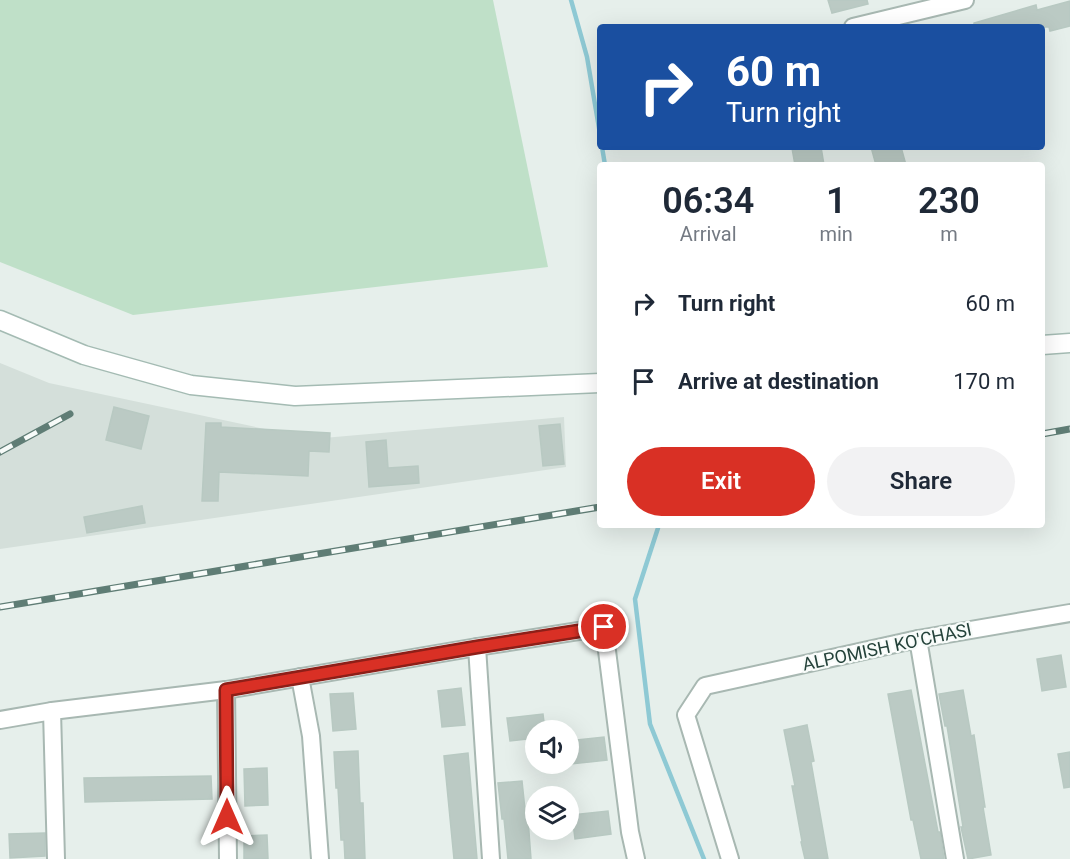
<!DOCTYPE html>
<html lang="en">
<head>
<meta charset="utf-8">
<style>
  :root { --surface:#fff; --page:#f2f2f3; --text:#1f2937; --muted:#747a83; --accent:#d93025 }
  body { margin:0; font-family:Roboto,sans-serif; background:var(--page); color:var(--text); height:100vh; display:flex; flex-direction:column; font-size:22px; white-space:nowrap }
  * { box-sizing:border-box; margin:0 }
  p { font-size:20px; color:var(--muted) }
  .icon { flex:none; width:33px; height:33px; fill:none; stroke:currentColor; stroke-width:2; stroke-linecap:round; stroke-linejoin:round }
  .map { position:relative; flex:1; overflow:hidden }
  .sheet { position:absolute; left:597px; top:162px; width:448px; height:366px; display:flex; flex-direction:column; background:var(--surface); border-radius:6px; box-shadow:0 6px 24px #0002 }
  .sheet>* { flex:none }
  .hud { position:absolute; left:597px; top:24px; width:448px; height:126px; border-radius:6px; box-shadow:0 6px 24px #0002; background:#1a4fa0; color:#fff; overflow:hidden }
  .tools { position:absolute; left:525px; top:720px; display:grid; gap:12px }
  .tools a { display:grid; place-items:center; width:54px; height:54px; border-radius:50%; background:var(--surface); box-shadow:0 6px 24px #0002; font-size:30px }
  .pin { position:absolute; display:grid; place-items:center; width:51px; height:51px; color:#fff; margin:-26px; border:3px solid #fff; border-radius:50%; box-shadow:0 2px 6px #0007 }
  .me { position:absolute; width:66px; margin:-33px; rotate:0deg; stroke-linejoin:round; filter:drop-shadow(0 0 4px #0008) }
  .turn { display:flex; align-items:center; gap:21px; height:126px; padding:0 30px; font-size:27px }
  .turn .icon { width:78px; height:78px; stroke-width:2.5 }
  .turn b { display:block; font-size:42px; line-height:51px }
  .eta { display:flex; justify-content:space-evenly; align-items:center; height:102px; text-align:center }
  .eta b { font-size:36px; font-weight:600; line-height:42px }
  .action { display:flex; gap:12px; margin-top:auto; padding:12px 30px }
  .action a { flex:1; height:69px; border-radius:36px; background:var(--accent); color:#fff; font-size:24px; font-weight:600; line-height:69px; text-align:center }
  .action a+a { background:var(--page); color:var(--text) }
  ul { padding:0; list-style:none }
  li { display:flex; align-items:center; gap:18px; height:78px; padding:0 30px }
  li div { flex:1 }
  li b { display:block; font-size:22px }
  li em { font-style:normal }
  .map>svg:first-child { display:block }
  .built { fill:#d4dfda }
  .green { fill:#bfe0c8 }
  .lines { fill:none; stroke-linecap:round; stroke-linejoin:round }
  .stream { stroke:#8ec9d4; stroke-width:4.5 }
  .building { fill:#bbcac4; stroke:#b8c9c2; stroke-width:1.5 }
  .minor-casing { stroke:#a8b8b2; stroke-width:20 }
  .secondary-casing { stroke:#a4bbb3; stroke-width:21 }
  .minor { stroke:#fff; stroke-width:16 }
  .secondary { stroke:#fff; stroke-width:18 }
  .rail-casing { stroke:#5f7d75; stroke-width:7 }
  .rail { stroke:#f7fbf9; stroke-width:4.5; stroke-dasharray:14; stroke-linecap:butt }
  .route-casing { stroke:#8d1f18; stroke-width:15 }
  .route { stroke:#d93025; stroke-width:10 }
  .labels { text-anchor:middle; stroke-width:4.5; stroke-linejoin:round; paint-order:stroke }
  .street-label { font-size:18px; fill:#24423a; stroke:#f7fbf9 }
</style>
</head>
<body>
<div class="map">
<svg width="1070" height="859" viewBox="0 0 1070 859">
  <rect width="100%" height="100%" fill="#e6efeb"/>
  <polygon class="built" points="0,363 49,383 312,439 564,417 566,467 0,549"/>
  <polygon class="green" points="0,0 493,0 548,267 133,315 0,262"/>
  <g class="lines">
    <g class="stream">
      <polyline points="571,0 587,57 600,134"/>
      <polyline points="602,147 605,165"/>
      <polyline points="657,525 658,528 635,599 650,724 704,859"/>
    </g>
  </g>
  <g class="building">
    <polygon points="828,0 867,0 868,4 832,13"/>
    <polygon points="1070,1 1070,26 1050,31 1049,27 974,27 974,23 1036,5 1037,10"/>
    <polygon points="798,147 821,147 824,165 795,165 792,148"/>
    <polygon points="871,147 901,147 906,165 876,165"/>
    <polygon points="114,407 149,416 141,449 106,440"/>
    <polygon points="206,423 221,423 221,427 330,433 329,452 309,451 308,476 219,472 218,501 202,501"/>
    <polygon points="560,424 564,464 543,466 539,426"/>
    <polygon points="386,440 388,468 418,466 419,483 369,487 366,442"/>
    <polygon points="142,506 145,523 87,533 84,517"/>
    <polygon points="1061,655 1066,687 1042,691 1037,659"/>
    <polygon points="461,688 465,725 442,727 438,691"/>
    <polygon points="911,690 938,832 940,832 944,859 921,859 913,820 911,820 888,694"/>
    <polygon points="963,690 971,736 974,735 985,807 983,807 991,855 968,859 961,827 963,827 947,726 945,726 939,694"/>
    <polygon points="353,693 356,729 333,731 330,694"/>
    <polygon points="543,714 545,730 536,730 536,738 510,741 507,718"/>
    <polygon points="807,725 814,761 811,762 828,859 805,859 801,842 802,841 792,786 795,786 784,730"/>
    <polygon points="604,737 607,760 571,764 568,741"/>
    <polygon points="358,751 360,803 363,803 365,859 345,859 344,840 341,840 338,788 336,788 334,752"/>
    <polygon points="1070,752 1070,787 1064,788 1058,754"/>
    <polygon points="468,753 477,859 454,859 444,756"/>
    <polygon points="267,768 268,805 245,806 244,769"/>
    <polygon points="211,776 212,799 85,802 84,778"/>
    <polygon points="522,781 526,819 528,819 531,859 508,859 504,819 502,819 498,783"/>
    <polygon points="608,811 611,834 575,839 572,815"/>
    <polygon points="45,833 45,856 10,858 9,834"/>
    <polygon points="267,835 268,859 244,859 244,836"/>
  </g>
  <g class="lines">
    <g class="minor-casing">
      <g id="minor">
        <polyline points="853,27 965,0"/>
        <polyline points="918,639 955,859"/>
        <polyline points="477,647 491,859"/>
        <polyline points="300,677 311,736 320,859"/>
        <polyline points="226,690 228,859"/>
        <polyline points="52,711 56,859"/>
        <polyline points="0,720 52,711 226,690 477,647 604,627 630,832 636,859"/>
        <polyline points="730,859 686,715 705,686 918,639 1070,613"/>
      </g>
    </g>
    <g class="secondary-casing">
      <g id="secondary">
        <polyline points="0,320 84,355 191,385 295,396 600,383"/>
        <polyline points="1042,345 1070,343"/>
      </g>
    </g>
    <use href="#minor" class="minor"/>
    <use href="#secondary" class="secondary"/>
    <g class="rail-casing">
      <g id="rail">
        <polyline points="1042,434 1070,429"/>
        <polyline points="0,452 70,414"/>
        <polyline points="0,607 600,507"/>
      </g>
    </g>
    <use href="#rail" class="rail"/>
  </g>
  <g class="lines">
    <g class="route-casing">
      <polyline id="route" points="227,817 226,690 477,647 604,627"/>
    </g>
    <use href="#route" class="route"/>
  </g>
  <g class="labels">
    <g class="street-label">
      <text transform="translate(887 647) rotate(-12)" y="6">ALPOMISH KO'CHASI</text>
    </g>
  </g>
</svg>
<div class="tools">
<a><svg class="icon" aria-label="sound" viewBox="0 0 24 24"><path d="M4 9h4l5-4v14l-5-4H4zM17 9q2 3 0 6"/></svg></a>
<a><svg class="icon" aria-label="layers" viewBox="0 0 24 24"><path d="M12 4l9 5-9 5-9-5zM3 14l9 5 9-5"/></svg></a>
</div>
<div class="pin" style="left:604px;top:627px;background:#d93025"><svg class="icon" aria-label="arrive" viewBox="0 0 24 24"><path d="M6 21V4h12l-3 4 3 4H6"/></svg></div>
<svg class="me" style="left:227px;top:817px" viewBox="-20 -20 40 40"><path d="M0-17L14 15 0 8-14 15z" fill="#d93025" stroke="#fff" stroke-width="4"/></svg>
<div class="hud">
<div class="turn"><svg class="icon" aria-label="right" viewBox="0 0 24 24"><path d="M7 20v-9h11M14 6l5 5-5 5"/></svg><div><b>60 m</b>Turn right</div></div>
</div>
<section class="sheet">
<div class="eta">
<div><b>06:34</b><p>Arrival</p></div>
<div><b>1</b><p>min</p></div>
<div><b>230</b><p>m</p></div>
</div>
<ul>
<li><svg class="icon" aria-label="right" viewBox="0 0 24 24"><path d="M7 20v-9h11M14 6l5 5-5 5"/></svg><div><b>Turn right</b></div><em>60 m</em></li>
<li><svg class="icon" aria-label="arrive" viewBox="0 0 24 24"><path d="M6 21V4h12l-3 4 3 4H6"/></svg><div><b>Arrive at destination</b></div><em>170 m</em></li>
</ul>
<div class="action"><a>Exit</a><a>Share</a></div>
</section>
</div>
</body>
</html>
